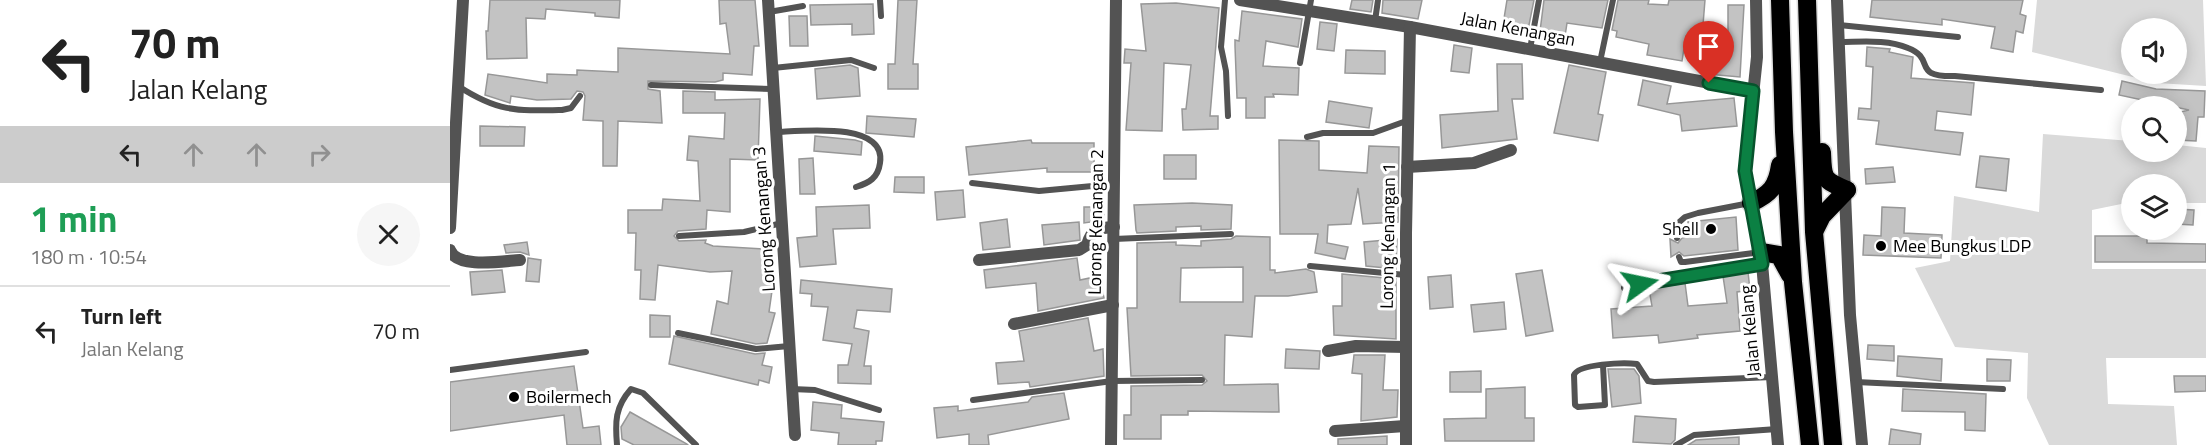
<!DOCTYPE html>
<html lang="en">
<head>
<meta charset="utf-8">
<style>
  :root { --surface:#fff; --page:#f6f6f6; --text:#222; --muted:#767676; --line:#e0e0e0 }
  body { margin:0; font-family:"Titillium Web",sans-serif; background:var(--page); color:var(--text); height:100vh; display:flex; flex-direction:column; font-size:22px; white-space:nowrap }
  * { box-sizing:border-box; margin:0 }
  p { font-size:20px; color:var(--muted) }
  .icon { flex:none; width:33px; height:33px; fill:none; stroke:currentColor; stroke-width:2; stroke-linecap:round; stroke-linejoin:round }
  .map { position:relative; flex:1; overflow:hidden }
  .panel { display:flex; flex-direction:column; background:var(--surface); width:450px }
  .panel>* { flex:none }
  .hud { background:#fff; color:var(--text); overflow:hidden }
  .controls { position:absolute; left:1671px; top:18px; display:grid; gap:12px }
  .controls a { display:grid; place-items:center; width:66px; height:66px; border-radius:50%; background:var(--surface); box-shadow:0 3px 15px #0003; font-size:30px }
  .pin { position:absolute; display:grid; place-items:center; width:51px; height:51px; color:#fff; margin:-62px -26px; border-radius:50% 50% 50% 0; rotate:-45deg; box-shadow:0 0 6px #0007 }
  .pin .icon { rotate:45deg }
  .me { position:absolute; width:66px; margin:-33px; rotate:78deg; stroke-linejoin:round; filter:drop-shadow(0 0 4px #0008) }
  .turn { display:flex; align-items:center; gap:21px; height:126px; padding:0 30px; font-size:27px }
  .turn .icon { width:78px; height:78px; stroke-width:2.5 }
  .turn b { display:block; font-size:42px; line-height:51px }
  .lanes { display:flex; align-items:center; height:57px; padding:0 30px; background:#0003; justify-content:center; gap:30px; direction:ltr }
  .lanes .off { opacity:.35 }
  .round { display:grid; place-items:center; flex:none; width:63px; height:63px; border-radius:32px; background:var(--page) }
  .headline { display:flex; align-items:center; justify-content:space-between; height:102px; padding:0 30px }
  h1 { font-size:36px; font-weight:700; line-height:45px; color:#1e9e55 }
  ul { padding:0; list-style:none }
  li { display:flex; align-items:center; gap:18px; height:90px; padding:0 30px; border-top:2px solid var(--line) }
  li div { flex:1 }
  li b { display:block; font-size:22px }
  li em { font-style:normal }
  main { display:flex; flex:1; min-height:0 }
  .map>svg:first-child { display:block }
  .green { fill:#dadada; fill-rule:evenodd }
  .building { fill:#c3c3c3; stroke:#979797; stroke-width:1.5; fill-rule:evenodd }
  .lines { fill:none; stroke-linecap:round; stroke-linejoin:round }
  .highway-casing { stroke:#dbdbdb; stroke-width:21 }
  .lane { stroke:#535353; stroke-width:6 }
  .street { stroke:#535353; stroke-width:12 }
  .highway { stroke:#000; stroke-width:18 }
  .route-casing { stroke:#07532c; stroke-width:15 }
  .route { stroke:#0b8043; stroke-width:10 }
  .poi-dot { fill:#000; stroke:#fff; stroke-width:2 }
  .labels { text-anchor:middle; stroke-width:6; stroke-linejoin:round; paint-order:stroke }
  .street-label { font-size:18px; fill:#000; stroke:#fff }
  .poi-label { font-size:18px; fill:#000; stroke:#fff; text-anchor:start }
</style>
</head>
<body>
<main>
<section class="panel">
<div class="hud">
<div class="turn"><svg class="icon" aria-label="left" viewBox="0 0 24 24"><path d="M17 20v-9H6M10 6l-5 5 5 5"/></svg><div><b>70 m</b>Jalan Kelang</div></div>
<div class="lanes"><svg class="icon" aria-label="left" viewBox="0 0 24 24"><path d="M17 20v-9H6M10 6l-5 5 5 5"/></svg><svg class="icon off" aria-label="ahead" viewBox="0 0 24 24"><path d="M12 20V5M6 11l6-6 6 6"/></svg><svg class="icon off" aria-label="ahead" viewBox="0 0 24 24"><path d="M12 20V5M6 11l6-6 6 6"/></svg><svg class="icon off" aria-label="right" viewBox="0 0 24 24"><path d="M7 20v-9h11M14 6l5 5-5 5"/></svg></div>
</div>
<div class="headline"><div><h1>1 min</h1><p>180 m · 10:54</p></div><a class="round"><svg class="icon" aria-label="close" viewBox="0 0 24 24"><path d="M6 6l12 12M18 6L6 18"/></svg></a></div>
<ul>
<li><svg class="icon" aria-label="left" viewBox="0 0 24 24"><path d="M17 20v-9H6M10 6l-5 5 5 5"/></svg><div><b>Turn left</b><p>Jalan Kelang</p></div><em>70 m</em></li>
</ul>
</section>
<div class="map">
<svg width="1756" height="445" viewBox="0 0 1756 445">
  <rect width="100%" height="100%" fill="#fff"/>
  <g class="green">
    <path d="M1587,0H1753L1756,86L1707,83L1582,52ZM1682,28H1726V74H1682Z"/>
    <polygon points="1593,134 1681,141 1682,152 1726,152 1727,145 1756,148 1756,203 1727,203 1726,184 1682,184 1681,202 1642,210 1642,269 1756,269 1756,358 1656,358 1658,404 1724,406 1727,445 1599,445 1577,398 1578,353 1505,347 1465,268 1500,261 1504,196 1589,212"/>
  </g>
  <g class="building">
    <polygon points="40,0 170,0 169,18 145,16 145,13 96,9 95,19 76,18 77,58 37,59 36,31 38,31"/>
    <polygon points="269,0 305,0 309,46 304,46 302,75 273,73 273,80 265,82 198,81 198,89 210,91 212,123 168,121 167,166 153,166 153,121 133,120 135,96 133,92 127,91 121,99 87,100 61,96 60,103 35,95 38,74 97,83 97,74 127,75 127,70 168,72 168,48 280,54 276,23 270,24"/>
    <polygon points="448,0 467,0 463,64 468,64 468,89 438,89 438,64 445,64"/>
    <polygon points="902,0 923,0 921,12 900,9"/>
    <polygon points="933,0 972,0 968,19 932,13"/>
    <polygon points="1057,0 1084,0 1077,35 1052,31"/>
    <polygon points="1094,0 1158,0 1152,28 1117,23 1114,43 1089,39"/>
    <polygon points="1168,0 1199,0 1198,4 1218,5 1219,0 1255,0 1252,37 1236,36 1232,61 1197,55 1199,44 1166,37 1167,31 1162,30"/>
    <polygon points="1422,0 1573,0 1570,14 1576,16 1573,33 1566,31 1563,52 1541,48 1545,27 1492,19 1492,25 1420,17"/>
    <polygon points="726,3 769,8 760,116 768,116 768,129 733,130 732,109 736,109 741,65 714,63 712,131 676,130 681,63 674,63 675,49 696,51 691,4"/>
    <polygon points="423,4 424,34 402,35 402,24 361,25 360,5"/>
    <polygon points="1278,5 1294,5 1290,77 1257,74 1259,46 1278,48"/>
    <polygon points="792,11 852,19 848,47 816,41 813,66 849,68 848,95 823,94 824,97 815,97 815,118 796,118 796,98 787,98 785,46 785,40 789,41"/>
    <polygon points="339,16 357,16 358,46 340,46"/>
    <polygon points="870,22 887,24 884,51 867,49"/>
    <polygon points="1004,45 1022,48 1019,73 1001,71"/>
    <polygon points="1417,47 1440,49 1439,52 1463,57 1461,78 1524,83 1521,115 1487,111 1485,130 1513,133 1510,155 1426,144 1429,121 1408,119 1409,108 1421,109 1423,67 1416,66"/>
    <polygon points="896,50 935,51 935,74 895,73"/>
    <polygon points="1047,64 1072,64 1073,99 1062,99 1067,139 992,148 990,115 1048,111"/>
    <polygon points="400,65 408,68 410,96 367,99 365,69"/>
    <polygon points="1119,65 1156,72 1148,114 1153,115 1148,141 1104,133"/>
    <polygon points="1193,80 1221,86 1217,104 1284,98 1287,126 1232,131 1230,115 1188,105"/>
    <polygon points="1672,81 1706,89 1755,91 1754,117 1748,117 1746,141 1726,140 1726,113 1739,110 1669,95"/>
    <polygon points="233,91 265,92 265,100 310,99 308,160 280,159 280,212 257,210 256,229 228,231 224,236 229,241 256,240 255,243 263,246 316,249 314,276 315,283 323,284 319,312 325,313 317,343 306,344 261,334 267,301 278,304 282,271 260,272 208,265 205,300 190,299 191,270 185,270 186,233 178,233 178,210 212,210 213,199 250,201 248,161 237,160 239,136 274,139 275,113 233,113"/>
    <polygon points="879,101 922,108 919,128 876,122"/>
    <polygon points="417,116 466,119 464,137 416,133"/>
    <polygon points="30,126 75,127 74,146 30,146"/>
    <polygon points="365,136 405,140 412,142 411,155 364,151"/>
    <polygon points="581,140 582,143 644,143 644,172 597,172 597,168 519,175 516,147"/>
    <polygon points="829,140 869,141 869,170 917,173 919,146 949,147 948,222 913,224 908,188 901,224 878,225 877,243 898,247 895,259 865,253 868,234 830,234"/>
    <rect x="714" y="155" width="32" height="24"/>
    <polygon points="1530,156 1559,159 1556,191 1526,187"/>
    <polygon points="363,158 365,194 350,194 349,159"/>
    <polygon points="1443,167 1445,182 1416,184 1415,169"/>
    <polygon points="445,177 474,177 474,193 444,192"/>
    <polygon points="513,190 515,217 487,220 485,192"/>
    <polygon points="742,203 782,205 781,229 751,230 751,226 726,227 726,231 687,233 686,230 684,205"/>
    <polygon points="419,205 420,228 383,229 386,264 350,267 347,238 367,236 366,207"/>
    <polygon points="634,207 654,207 654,220 634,223"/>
    <polygon points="1432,207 1455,208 1454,233 1492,235 1491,258 1413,255 1414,235 1431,236"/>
    <polygon points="1726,209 1744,210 1743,225 1726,224"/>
    <polygon points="1286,217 1288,250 1234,256 1229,252 1221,257 1220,239 1228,243 1232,238 1237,237 1238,222"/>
    <polygon points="557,219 560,247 533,250 530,223"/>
    <polygon points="629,222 630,240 594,245 592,225"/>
    <path d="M786,236L820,237V270H825V273L856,269L864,272L867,292L838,296H805L802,337L775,335L774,385L828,384L829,412L738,411V415H711V439H674V415H681V386L752,385L757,381L752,375L681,376L677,308H687V243L726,242V245L751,246V241L781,239ZM793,267V302H730L731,268Z"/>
    <polygon points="1645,236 1697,236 1697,243 1756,244 1756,262 1645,262"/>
    <polygon points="947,239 946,269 916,266 914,242"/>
    <polygon points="77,242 79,255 70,252 56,253 54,245"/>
    <polygon points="78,258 91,260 89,282 76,281"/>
    <polygon points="627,258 630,280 649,276 654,298 588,311 586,283 536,288 534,270"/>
    <polygon points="52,270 55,292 22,295 20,272"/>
    <polygon points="1092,270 1103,331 1076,336 1066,274"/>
    <polygon points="1298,272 1300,290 1287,292 1290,331 1247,335 1248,338 1209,343 1208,335 1163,338 1161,309 1202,306 1199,289 1235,283 1238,306 1277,303 1273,276"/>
    <polygon points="892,274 946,279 946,339 884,335 883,306 892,306"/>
    <polygon points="1001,275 1003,307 980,309 978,277"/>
    <polygon points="351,280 442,289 440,312 407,310 404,328 419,331 414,366 421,366 421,384 388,383 388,365 398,365 402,344 373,340 378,307 361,306 362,294 350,293"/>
    <polygon points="1054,302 1056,329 1024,332 1021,305"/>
    <polygon points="200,315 220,316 220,337 200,337"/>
    <polygon points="638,318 644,351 653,349 654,376 580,387 579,382 548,384 546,363 574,361 569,331"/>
    <polygon points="224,336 305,354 315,353 312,365 322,367 319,383 309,380 308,385 219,364"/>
    <polygon points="1418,345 1444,346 1444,361 1417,359"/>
    <polygon points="836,349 870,351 869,369 835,368"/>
    <polygon points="904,355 935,355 933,390 948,390 947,417 911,421 912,374 902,373"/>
    <polygon points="1448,356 1492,359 1491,381 1447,376"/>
    <polygon points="1537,359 1561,360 1560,381 1537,381"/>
    <polygon points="124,366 133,428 149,426 151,445 117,445 114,415 0,431 0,382"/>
    <polygon points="1158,369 1184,369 1189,376 1191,403 1162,407"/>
    <polygon points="1031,371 1031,392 1000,392 1000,372"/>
    <polygon points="1724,376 1756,376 1756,391 1725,392"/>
    <polygon points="1075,387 1075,418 1084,418 1084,441 995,441 994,419 1036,418 1036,389"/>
    <polygon points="1453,389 1536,394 1535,431 1515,430 1515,412 1452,411"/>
    <polygon points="614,393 619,419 538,435 539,445 519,445 519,434 487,438 484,408 508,406 508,411 578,402 582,397"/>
    <polygon points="363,402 392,405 391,418 434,422 432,441 426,441 426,445 388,445 389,433 361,430"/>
    <polygon points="180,412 237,444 238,445 184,445 172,439 171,427"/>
    <polygon points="1185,416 1226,419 1225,440 1221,444 1183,442"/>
    <polygon points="1441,429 1471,434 1470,445 1439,445"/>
    <polygon points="937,436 937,445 888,445 888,439"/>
    <polygon points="1289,437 1289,445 1238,445 1246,440"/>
  </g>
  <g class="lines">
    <g class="highway-casing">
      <g id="highway">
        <polyline points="1330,0 1334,132 1343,282 1360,445"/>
        <polyline points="1357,0 1364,232 1383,445"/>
        <path d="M1372,152C1373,178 1372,180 1397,190"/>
        <path d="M1301,203C1320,194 1327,187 1330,165"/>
        <polyline points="1365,230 1372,216 1397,190"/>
        <polyline points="1311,252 1329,255 1340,275"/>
      </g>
    </g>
    <g class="lane">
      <polyline points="430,0 431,16"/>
      <polyline points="775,0 771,47 776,71 778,116"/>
      <polyline points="319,12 353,6"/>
      <polyline points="925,21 928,0"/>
      <polyline points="1389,25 1508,37"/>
      <path d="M1389,42C1411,42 1437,39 1458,48C1487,59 1460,77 1505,76L1651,90"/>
      <polyline points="1080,49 1089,0"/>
      <polyline points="1150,62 1163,0"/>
      <polyline points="850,63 861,0"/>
      <polyline points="323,68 401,60 424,68"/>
      <polyline points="201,85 323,89"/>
      <path d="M8,86C48,112 66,111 112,110L121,108L130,96"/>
      <path d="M327,132C351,131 437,121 430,163C428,178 419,183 406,187"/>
      <polyline points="857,137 873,133 923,133 959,120"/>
      <polyline points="522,183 589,191 664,184"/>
      <polyline points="229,236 294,232 332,223"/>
      <polyline points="1227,238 1226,225 1235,217 1248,213 1300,203"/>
      <polyline points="664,239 781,234"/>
      <polyline points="1229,257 1231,262 1235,262 1311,252"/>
      <polyline points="860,266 956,275"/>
      <polyline points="1174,288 1312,264"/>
      <polyline points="228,333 306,349 339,346"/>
      <path d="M1153,365L1155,405L1128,407L1125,405L1124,375C1128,364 1174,362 1187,364L1198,381L1204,382L1322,377"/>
      <polyline points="0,370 136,352"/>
      <polyline points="1406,382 1553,389"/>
      <polyline points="342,389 365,390 429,410"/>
      <polyline points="523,400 662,381 752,380"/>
      <path d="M167,445C165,422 165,407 181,389L193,393L246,445"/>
      <polyline points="1226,445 1244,435 1327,429"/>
    </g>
    <g class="street">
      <polyline points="318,0 345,435"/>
      <polyline points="790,0 960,27 1303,91"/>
      <polyline points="1306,0 1307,57 1295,171 1311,252 1328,445"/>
      <polyline points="1387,0 1400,315 1412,445"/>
      <polyline points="957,167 1024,163 1061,150"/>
      <polyline points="0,228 13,0"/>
      <path d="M0,250C7,269 53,261 70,260"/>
      <path d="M529,260L629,250L637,245C641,229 648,228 664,227"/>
      <polyline points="564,324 663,305"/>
      <polyline points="878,351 906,346 956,347"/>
      <polyline points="885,431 955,426"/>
      <polyline points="661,445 666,0"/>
      <polyline points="956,445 956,233 960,27"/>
    </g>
    <use href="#highway" class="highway"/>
  </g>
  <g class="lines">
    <g class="route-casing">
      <polyline id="route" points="1190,284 1312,264 1295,171 1303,91 1259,83"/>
    </g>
    <use href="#route" class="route"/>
  </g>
  <g class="poi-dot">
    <circle cx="1261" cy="229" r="6"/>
    <circle cx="1431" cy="246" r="6"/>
    <circle cx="64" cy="397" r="6"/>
  </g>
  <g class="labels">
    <g class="street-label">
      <text transform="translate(1068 29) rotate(11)" y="6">Jalan Kenangan</text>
      <text transform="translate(314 219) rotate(-94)" y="6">Lorong Kenangan 3</text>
      <text transform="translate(646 222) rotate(-89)" y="6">Lorong Kenangan 2</text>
      <text transform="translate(938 236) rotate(-89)" y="6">Lorong Kenangan 1</text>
      <text transform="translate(1300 331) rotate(-95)" y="6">Jalan Kelang</text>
    </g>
    <g class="poi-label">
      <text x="1249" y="235" text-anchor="end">Shell</text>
      <text x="1443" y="252">Mee Bungkus LDP</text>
      <text x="76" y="403">Boilermech</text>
    </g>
  </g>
</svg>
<div class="controls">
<a><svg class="icon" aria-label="sound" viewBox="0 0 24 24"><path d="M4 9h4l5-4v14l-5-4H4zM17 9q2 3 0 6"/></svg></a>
<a><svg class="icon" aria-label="search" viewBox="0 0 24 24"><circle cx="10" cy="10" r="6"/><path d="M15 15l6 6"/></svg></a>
<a><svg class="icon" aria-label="layers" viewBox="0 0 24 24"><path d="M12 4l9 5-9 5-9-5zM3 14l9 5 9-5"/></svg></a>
</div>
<div class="pin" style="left:1259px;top:83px;background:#d93025"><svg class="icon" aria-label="arrive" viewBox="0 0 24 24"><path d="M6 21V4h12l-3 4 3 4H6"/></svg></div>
<svg class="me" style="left:1190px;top:284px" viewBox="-20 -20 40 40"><path d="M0-17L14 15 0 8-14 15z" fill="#0b8043" stroke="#fff" stroke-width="4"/></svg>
</div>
</main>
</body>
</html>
